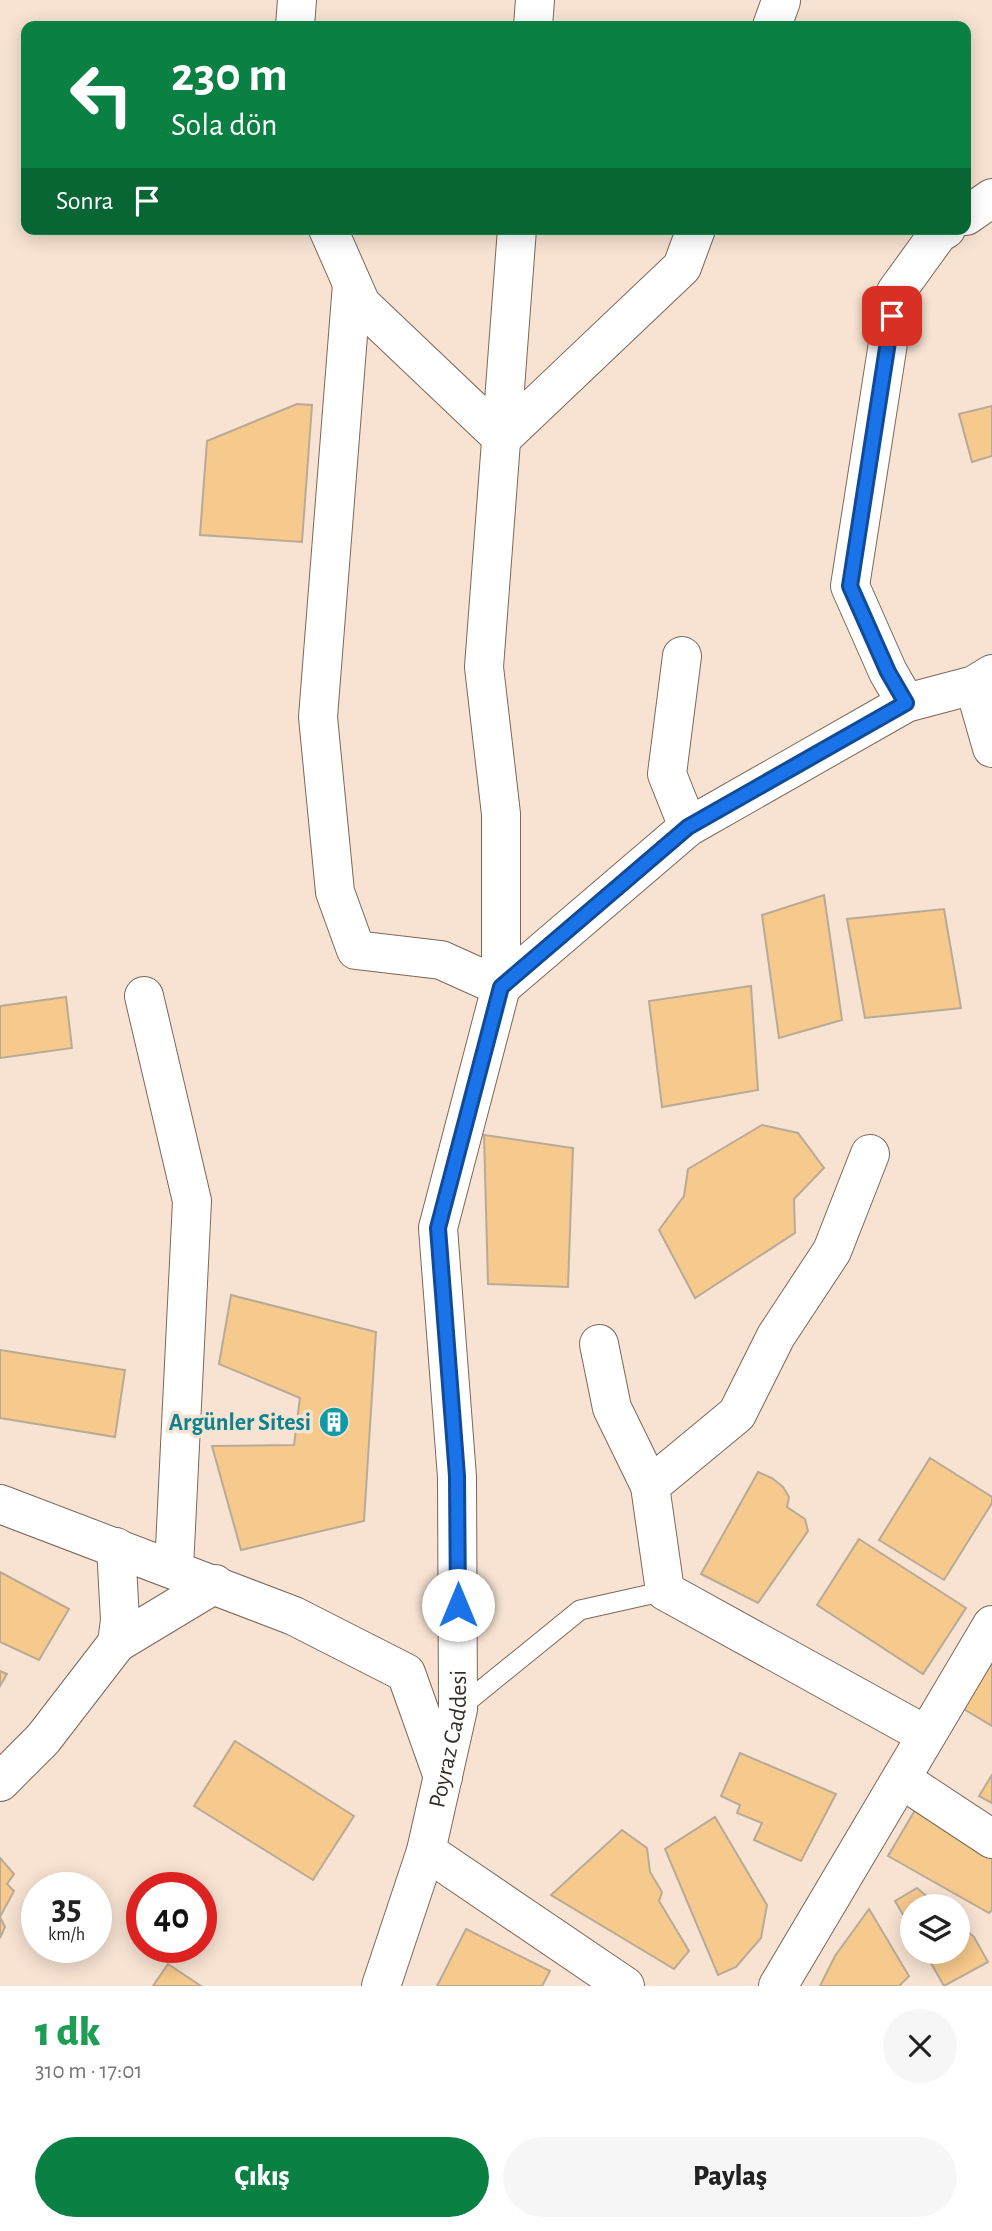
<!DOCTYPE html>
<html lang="tr">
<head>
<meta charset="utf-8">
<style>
  :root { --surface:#fff; --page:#f6f6f6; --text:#222; --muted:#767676; --accent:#0b8043 }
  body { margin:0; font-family:"Alegreya Sans",sans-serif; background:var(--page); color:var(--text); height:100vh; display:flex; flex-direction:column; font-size:26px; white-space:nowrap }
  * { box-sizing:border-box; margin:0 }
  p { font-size:23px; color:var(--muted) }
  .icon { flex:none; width:38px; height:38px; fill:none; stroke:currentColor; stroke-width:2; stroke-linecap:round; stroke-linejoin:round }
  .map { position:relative; height:1986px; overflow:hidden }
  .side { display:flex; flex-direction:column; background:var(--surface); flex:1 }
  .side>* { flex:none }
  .hud { position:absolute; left:21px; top:21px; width:950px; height:214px; border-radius:14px; box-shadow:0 4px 18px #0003; background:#0b8043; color:#fff; overflow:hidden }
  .tools { position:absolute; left:900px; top:1894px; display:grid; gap:14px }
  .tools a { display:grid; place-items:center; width:70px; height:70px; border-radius:50%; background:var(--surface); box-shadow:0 4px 18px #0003; font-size:35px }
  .speed { position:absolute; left:21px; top:1872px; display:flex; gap:14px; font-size:35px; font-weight:700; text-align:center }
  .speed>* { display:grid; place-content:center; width:91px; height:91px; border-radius:50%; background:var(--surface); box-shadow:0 4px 18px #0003; line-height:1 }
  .speed small { font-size:18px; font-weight:400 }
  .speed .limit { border:10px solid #d22; background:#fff; color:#111 }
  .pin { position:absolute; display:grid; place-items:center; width:60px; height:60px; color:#fff; margin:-30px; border-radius:14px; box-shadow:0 4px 10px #0006 }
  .me { position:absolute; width:77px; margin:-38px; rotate:0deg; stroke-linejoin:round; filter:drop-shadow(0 0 5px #0008) }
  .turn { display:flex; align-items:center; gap:24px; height:147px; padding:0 35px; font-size:32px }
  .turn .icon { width:91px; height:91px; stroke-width:2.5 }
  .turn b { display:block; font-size:49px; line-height:60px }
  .then { display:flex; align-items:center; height:66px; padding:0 35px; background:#0003; gap:14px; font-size:26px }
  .round { display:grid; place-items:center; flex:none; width:74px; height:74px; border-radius:37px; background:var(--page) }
  .overview { display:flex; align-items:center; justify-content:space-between; height:119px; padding:0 35px }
  h1 { font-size:42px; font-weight:800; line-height:52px; color:#1e9e55 }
  .button { display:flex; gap:14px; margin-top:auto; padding:14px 35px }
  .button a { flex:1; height:80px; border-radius:42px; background:var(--accent); color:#fff; font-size:28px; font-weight:800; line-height:80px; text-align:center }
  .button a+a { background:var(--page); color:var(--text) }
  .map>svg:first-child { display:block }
  .building { fill:#f6c98c; stroke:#b9aa97; stroke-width:2 }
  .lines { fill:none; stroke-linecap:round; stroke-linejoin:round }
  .lane-casing { stroke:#7b685a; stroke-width:21 }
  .street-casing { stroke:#7b685a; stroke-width:40 }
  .secondary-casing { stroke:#7b685a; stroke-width:40 }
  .lane { stroke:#fff; stroke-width:19 }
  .street { stroke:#fff; stroke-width:38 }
  .secondary { stroke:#fff; stroke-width:38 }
  .route-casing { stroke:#114b97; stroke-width:18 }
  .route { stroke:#1a73e8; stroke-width:12 }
  .labels { text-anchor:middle; stroke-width:7; stroke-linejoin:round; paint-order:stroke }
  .culture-label { font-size:24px; font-weight:bold; fill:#0d838f; stroke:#f8e3d2; text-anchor:end }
  .street-label { font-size:24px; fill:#352d27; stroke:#f8e3d2 }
</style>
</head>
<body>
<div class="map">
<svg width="992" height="1986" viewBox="0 0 992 1986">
  <rect width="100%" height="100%" fill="#f8e3d2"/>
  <g class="building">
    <polygon points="297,404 312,405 302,542 200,535 207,441"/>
    <polygon points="992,406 992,456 972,462 959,414"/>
    <polygon points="824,895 842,1020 779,1038 762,915"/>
    <polygon points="944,909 961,1008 865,1018 847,919"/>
    <polygon points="751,986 758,1090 662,1107 649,1001"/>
    <polygon points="66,997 72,1048 0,1058 0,1006"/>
    <polygon points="762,1125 798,1133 824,1168 794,1199 795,1233 695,1298 659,1230 684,1196 688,1169"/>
    <polygon points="484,1135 573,1148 568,1287 488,1284"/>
    <polygon points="231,1295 376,1332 364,1521 241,1550 212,1446 294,1445 300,1398 219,1364"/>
    <polygon points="0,1350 125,1370 115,1437 0,1418"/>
    <polygon points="930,1458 992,1497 992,1503 944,1580 879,1540"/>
    <polygon points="758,1472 772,1478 783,1487 789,1497 787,1507 805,1519 808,1531 758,1603 701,1574"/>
    <polygon points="859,1539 966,1608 923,1674 817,1605"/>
    <polygon points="0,1572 69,1609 39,1660 0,1642"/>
    <polygon points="992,1653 992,1726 962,1708"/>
    <polygon points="0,1671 7,1674 0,1686"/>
    <polygon points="235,1741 354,1816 313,1880 194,1806"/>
    <polygon points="740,1753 836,1794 801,1861 754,1840 762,1823 737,1813 740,1805 721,1796"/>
    <polygon points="992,1775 992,1803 979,1796"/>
    <polygon points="921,1800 992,1842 992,1910 989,1913 888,1856"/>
    <polygon points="715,1817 767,1905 761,1938 736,1967 718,1975 665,1849"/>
    <polygon points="622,1830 647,1848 650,1872 662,1892 659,1901 689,1951 674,1969 551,1895"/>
    <polygon points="0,1858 14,1874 7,1884 14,1891 0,1917 5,1927 0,1938"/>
    <polygon points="917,1888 938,1906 912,1906 912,1930 895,1901"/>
    <polygon points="869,1909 909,1976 899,1986 820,1986 835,1956"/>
    <polygon points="957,1922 974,1937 988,1962 944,1986 924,1951 957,1951"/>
    <polygon points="466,1929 550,1971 542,1986 437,1986"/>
    <polygon points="168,1964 201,1986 153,1986"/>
  </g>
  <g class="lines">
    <g class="lane-casing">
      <polyline id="lane" points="458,1709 580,1610 665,1591"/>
    </g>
    <g class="street-casing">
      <g id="street">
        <polyline points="295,26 297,0"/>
        <polyline points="533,26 535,0"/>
        <polyline points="772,26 781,1"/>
        <polyline points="966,216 992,198"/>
        <polyline points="328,229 361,304 502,438 682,267 696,229"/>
        <polyline points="352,284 318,717 335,892 356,950 441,960 501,987 501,814 484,667 517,229"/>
        <polyline points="682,656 667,774 688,827"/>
        <polyline points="974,685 992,748"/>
        <polyline points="906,703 888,672 850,586 896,292 938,234 946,229"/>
        <polyline points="144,996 192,1201 174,1568"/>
        <polyline points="870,1154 832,1251 776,1336 737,1414 650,1486 665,1591 926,1735"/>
        <polyline points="599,1344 612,1408 650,1486"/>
        <polyline points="0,1504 294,1616 406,1673 443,1777"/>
        <polyline points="116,1547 120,1620 117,1643 215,1584"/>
        <polyline points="901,1779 992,1839"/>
        <polyline points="0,1782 43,1739 117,1643"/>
        <polyline points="426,1851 625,1986"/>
        <polyline points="778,1986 992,1625"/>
      </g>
    </g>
    <g class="secondary-casing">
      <g id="secondary">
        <path id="s1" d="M381,1986L426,1851L458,1709L457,1477L438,1228L501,987L688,827L906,703L974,685L992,674"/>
      </g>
    </g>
    <use href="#lane" class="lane"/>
    <use href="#street" class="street"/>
    <use href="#secondary" class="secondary"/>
  </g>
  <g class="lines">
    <g class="route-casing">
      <polyline id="route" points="458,1605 457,1476 438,1228 501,987 688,827 906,703 888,672 850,586 892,316"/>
    </g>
    <use href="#route" class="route"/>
  </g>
  <defs>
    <g id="building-disc" transform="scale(1.575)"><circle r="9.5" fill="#0f9aa8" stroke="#f8e3d2"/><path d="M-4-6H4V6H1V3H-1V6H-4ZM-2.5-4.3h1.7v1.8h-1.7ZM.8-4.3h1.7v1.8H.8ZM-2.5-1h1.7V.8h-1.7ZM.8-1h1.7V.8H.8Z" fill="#fff"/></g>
  </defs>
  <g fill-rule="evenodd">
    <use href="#building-disc" x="334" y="1422"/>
  </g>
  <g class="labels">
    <g class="culture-label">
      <text x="311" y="1430">Argünler Sitesi</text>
    </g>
    <g class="street-label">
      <text dy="8" stroke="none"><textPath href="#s1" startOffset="257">Poyraz Caddesi</textPath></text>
    </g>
  </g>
</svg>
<div class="tools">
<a><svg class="icon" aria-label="layers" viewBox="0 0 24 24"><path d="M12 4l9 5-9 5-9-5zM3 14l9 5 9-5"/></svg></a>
</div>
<div class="speed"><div>35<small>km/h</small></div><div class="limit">40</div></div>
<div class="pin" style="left:892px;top:316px;background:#d93025"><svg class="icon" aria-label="arrive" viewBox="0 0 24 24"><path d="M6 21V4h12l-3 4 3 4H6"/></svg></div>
<svg class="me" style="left:458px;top:1605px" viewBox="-20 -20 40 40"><circle r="19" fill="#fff"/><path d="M0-13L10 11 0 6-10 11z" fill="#1a73e8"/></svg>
<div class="hud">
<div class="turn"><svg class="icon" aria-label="left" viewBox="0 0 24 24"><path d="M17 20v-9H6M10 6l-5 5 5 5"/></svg><div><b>230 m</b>Sola dön</div></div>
<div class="then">Sonra<svg class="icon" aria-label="arrive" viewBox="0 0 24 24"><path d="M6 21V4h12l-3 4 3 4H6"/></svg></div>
</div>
</div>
<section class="side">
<div class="overview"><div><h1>1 dk</h1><p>310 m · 17:01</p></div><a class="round"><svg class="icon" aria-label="close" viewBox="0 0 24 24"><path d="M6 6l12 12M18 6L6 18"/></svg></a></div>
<div class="button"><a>Çıkış</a><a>Paylaş</a></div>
</section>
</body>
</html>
